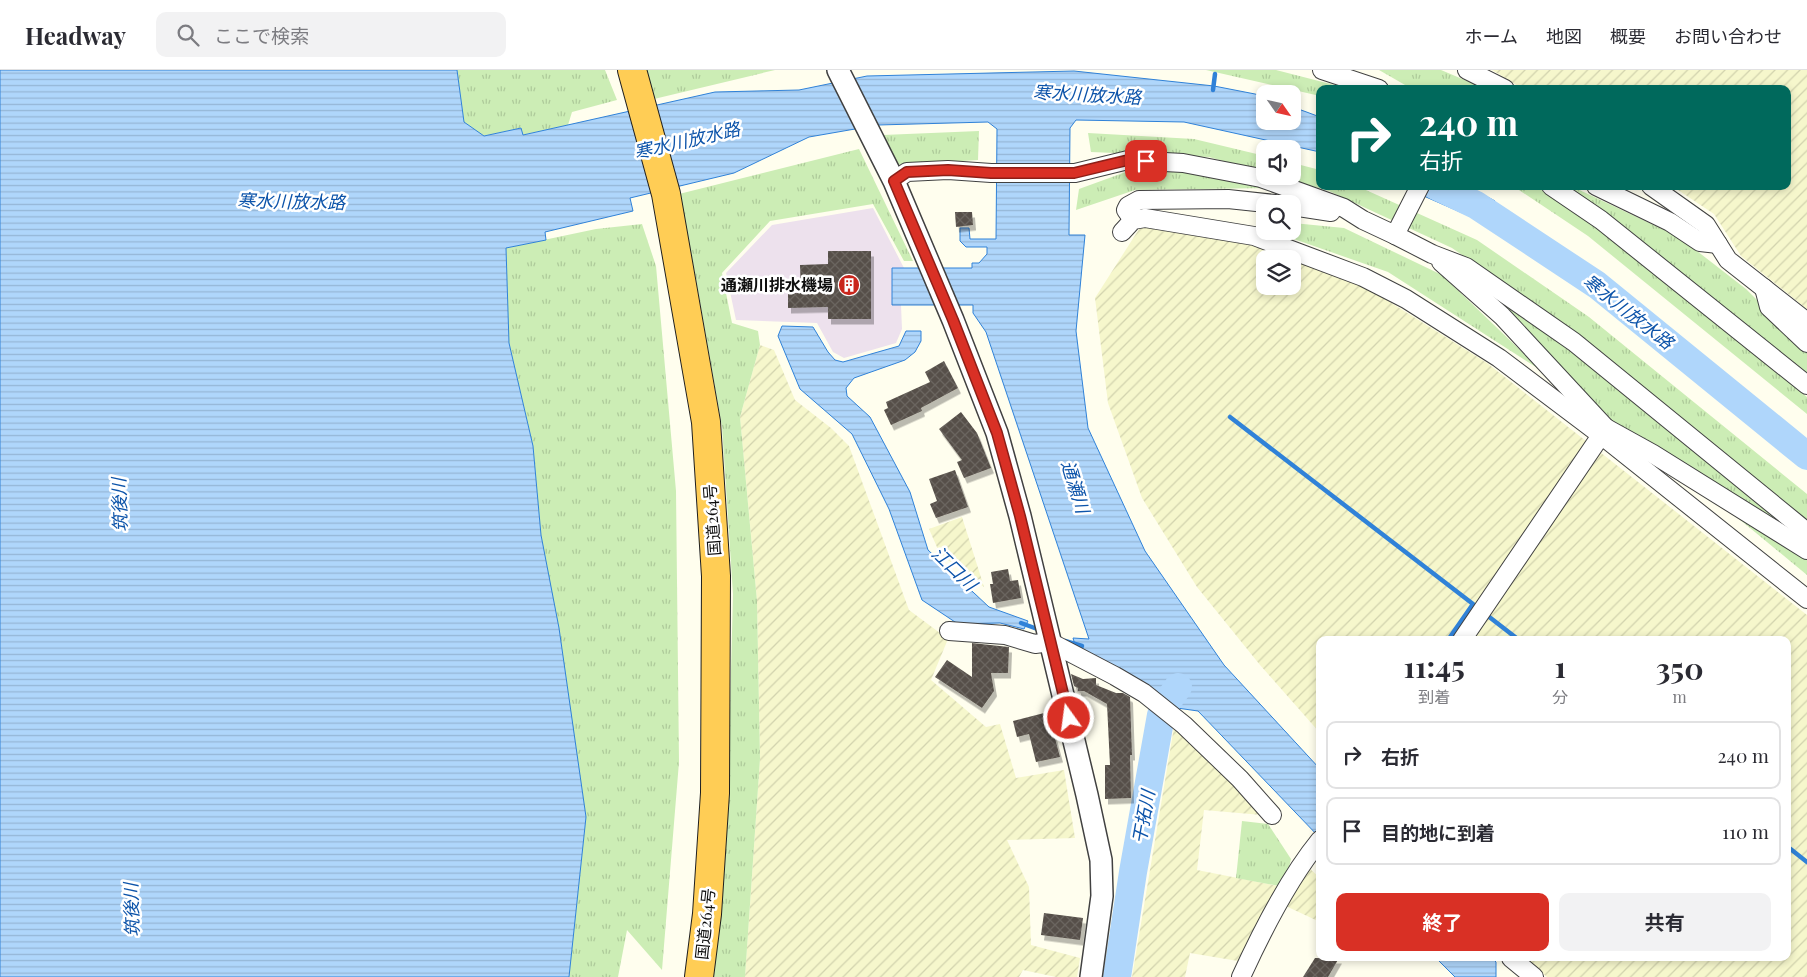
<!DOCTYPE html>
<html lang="ja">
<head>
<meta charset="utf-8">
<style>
  :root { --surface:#fff; --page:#f2f2f3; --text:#2b2b33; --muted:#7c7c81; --line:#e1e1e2; --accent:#d93025 }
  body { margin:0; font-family:"Playfair Display","Noto Sans JP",serif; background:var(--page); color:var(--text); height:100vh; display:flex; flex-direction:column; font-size:19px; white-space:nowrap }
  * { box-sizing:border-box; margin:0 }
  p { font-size:16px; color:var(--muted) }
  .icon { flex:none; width:28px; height:28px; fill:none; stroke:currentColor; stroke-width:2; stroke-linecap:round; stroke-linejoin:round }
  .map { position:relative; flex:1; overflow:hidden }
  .side { position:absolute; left:1316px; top:566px; width:475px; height:325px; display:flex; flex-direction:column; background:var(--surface); border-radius:10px; box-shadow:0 2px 8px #0003 }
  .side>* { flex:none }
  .guide { position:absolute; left:1316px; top:15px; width:475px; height:105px; border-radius:10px; box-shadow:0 2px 8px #0003; background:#00695c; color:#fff; overflow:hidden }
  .needle { width:32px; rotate:124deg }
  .tools { position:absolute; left:1256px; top:15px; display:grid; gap:10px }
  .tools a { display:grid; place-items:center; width:45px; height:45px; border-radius:10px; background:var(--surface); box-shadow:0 2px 8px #0003; font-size:25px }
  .pin { position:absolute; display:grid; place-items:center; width:42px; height:42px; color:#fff; margin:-21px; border-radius:10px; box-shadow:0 2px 8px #0006 }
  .me { position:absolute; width:55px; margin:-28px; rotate:346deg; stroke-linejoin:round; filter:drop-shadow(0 0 4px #0008) }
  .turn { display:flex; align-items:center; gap:18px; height:105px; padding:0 20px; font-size:22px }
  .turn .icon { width:65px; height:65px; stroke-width:2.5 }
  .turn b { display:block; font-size:35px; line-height:42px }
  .eta { display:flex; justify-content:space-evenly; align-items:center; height:85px; text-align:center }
  .eta b { font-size:30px; font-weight:700; line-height:35px }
  .cta { display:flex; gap:10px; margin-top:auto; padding:10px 20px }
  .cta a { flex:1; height:58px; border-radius:10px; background:var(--accent); color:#fff; font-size:20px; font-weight:700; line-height:58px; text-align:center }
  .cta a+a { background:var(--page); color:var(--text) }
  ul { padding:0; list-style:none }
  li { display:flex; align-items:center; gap:15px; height:68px; margin:0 10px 8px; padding:0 10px; border:2px solid var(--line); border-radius:10px }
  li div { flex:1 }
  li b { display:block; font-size:19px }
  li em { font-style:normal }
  header { display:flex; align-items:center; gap:30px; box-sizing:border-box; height:70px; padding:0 25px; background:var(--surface); border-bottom:1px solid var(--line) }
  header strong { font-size:24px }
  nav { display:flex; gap:28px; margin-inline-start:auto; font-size:18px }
  .search { width:350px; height:45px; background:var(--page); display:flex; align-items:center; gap:12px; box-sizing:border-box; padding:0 18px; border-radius:10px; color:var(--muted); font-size:19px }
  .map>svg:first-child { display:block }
  .industrial { fill:#ede1ed }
  .farmland { fill:url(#farmland-furrows) }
  .grass { fill:url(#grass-tufts) }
  .water { fill:url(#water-rules); stroke:#3082d8 }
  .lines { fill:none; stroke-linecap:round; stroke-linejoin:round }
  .stream { stroke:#3082d8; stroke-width:4.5 }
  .river { stroke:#afd6fb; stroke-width:28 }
  .building { fill:url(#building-cross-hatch); filter:url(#shadow) }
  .minor-casing { stroke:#414141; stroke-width:20 }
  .tertiary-casing { stroke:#414141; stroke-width:24 }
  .trunk-casing { stroke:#1f1f1f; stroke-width:30 }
  .minor { stroke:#fff; stroke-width:18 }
  .tertiary { stroke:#fff; stroke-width:21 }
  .trunk { stroke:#ffcd55; stroke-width:28 }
  .route-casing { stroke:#8d1f18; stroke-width:12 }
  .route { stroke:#d93025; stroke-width:9 }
  .labels { text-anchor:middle; stroke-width:5; stroke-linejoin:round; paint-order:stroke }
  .poi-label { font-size:16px; font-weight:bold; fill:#0e0e0e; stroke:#fff; text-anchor:end }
  .street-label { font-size:16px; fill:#0e0e0e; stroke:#fff }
  .water-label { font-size:18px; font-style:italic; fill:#0d54aa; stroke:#fff }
</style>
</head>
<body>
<header>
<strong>Headway</strong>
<div class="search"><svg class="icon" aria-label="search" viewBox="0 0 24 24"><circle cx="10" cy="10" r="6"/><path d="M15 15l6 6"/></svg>ここで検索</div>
<nav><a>ホーム</a><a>地図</a><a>概要</a><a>お問い合わせ</a></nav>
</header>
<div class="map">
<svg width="1807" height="907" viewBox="0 0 1807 907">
  <defs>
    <pattern id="farmland-furrows" width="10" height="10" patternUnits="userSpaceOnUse" patternTransform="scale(1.25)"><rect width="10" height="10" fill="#f6f7cc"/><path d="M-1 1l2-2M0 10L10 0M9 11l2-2" fill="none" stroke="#d2d3ae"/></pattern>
    <pattern id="grass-tufts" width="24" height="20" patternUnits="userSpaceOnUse" patternTransform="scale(1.25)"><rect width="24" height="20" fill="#ccedb5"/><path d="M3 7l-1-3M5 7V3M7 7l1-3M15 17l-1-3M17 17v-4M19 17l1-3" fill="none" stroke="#aeca9a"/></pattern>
    <pattern id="water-rules" width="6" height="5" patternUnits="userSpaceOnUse" patternTransform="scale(1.25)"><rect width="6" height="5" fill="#afd6fb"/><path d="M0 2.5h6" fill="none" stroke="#95b6d6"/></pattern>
    <pattern id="building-cross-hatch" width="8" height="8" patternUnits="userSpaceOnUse" patternTransform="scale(1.25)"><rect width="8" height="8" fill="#575049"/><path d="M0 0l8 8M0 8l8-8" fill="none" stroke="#6a655f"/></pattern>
    <filter id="shadow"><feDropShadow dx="3" dy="5.5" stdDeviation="0" flood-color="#0004"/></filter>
  </defs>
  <rect width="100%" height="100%" fill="#fffeee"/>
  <polygon class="industrial" points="873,138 904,198 893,198 892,235 901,235 902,259 896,273 844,288 833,282 817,253 736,250 726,203 772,155"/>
  <g class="farmland">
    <polygon points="1492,0 1807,0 1807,239 1741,186 1714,144 1672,116 1788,116 1788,19 1523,19"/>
    <polygon points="1141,156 1258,176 1291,189 1265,189 1265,216 1292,216 1293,189 1369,219 1487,293 1807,545 1807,907 1547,907 1525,888 1788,888 1788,570 1320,570 1320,663 1260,595 1197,517 1142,428 1108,333 1095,228"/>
    <polygon points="760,275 774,280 795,330 831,358 849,376 909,540 948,569 931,610 986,657 1000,654 1016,708 1064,700 1075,768 1007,770 1029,817 1031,875 1080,888 1077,907 1056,907 1023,900 1019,907 745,907 760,689 757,531 740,347"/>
    <polygon points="962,447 984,517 940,484 929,459"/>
    <polygon points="1174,657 1235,712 1262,745 1204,740 1197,800 1293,819 1307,796 1320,808 1320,852 1275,831 1244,892 1190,883 1185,907 1132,907"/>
  </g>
  <g class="grass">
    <polygon points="457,0 605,0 617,30 572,42 568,55 522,65 520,58 484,66 464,52"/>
    <polygon points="644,0 775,0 654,29"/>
    <polygon points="1206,0 1276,0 1350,19 1320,19 1320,26"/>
    <polygon points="1379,0 1441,0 1486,19 1412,19"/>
    <polygon points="979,61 978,90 896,95 883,65"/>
    <polygon points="1088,63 1194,69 1265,86 1265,103 1209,87 1091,82"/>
    <polygon points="859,79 913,191 904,191 873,134 770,151 722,203 732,253 758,261 760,275 740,347 757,531 760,689 745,907 713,907 728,717 733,524 722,357 692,187 679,124"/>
    <polygon points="1293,93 1320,100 1320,116 1357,116 1477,170 1589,247 1807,424 1807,450 1578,265 1452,178 1329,121 1278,106 1292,106"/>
    <polygon points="1134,99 1189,102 1269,118 1135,120 1076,140 1079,119"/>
    <polygon points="1513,116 1536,116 1600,159 1807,327 1807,344 1588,166"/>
    <polygon points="1560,116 1571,116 1679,167 1746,219 1807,280 1807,306"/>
    <polygon points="1293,153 1344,158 1442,205 1542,301 1388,202 1271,161 1292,161"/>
    <polygon points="642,154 656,196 676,421 679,692 662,900 627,860 618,907 569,907 586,747 541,465 533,376 509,273 506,178 596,159"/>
    <polygon points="1475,212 1586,291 1807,472 1613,351"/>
    <polygon points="1733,444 1807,490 1807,505"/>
    <polygon points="1242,751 1268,754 1291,789 1287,806 1279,816 1236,808"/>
  </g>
  <g class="water">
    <polygon points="0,0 457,0 464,52 484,66 521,58 523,65 715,22 799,20 867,6 1074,1 1214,16 1255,24 1265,27 1265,51 1292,51 1293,37 1320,47 1320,82 1184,52 1076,50 1070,58 1069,165 1085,165 1076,261 1088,358 1145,481 1224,595 1320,699 1320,768 1198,641 1177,638 1078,585 1073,568 1089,569 986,262 973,243 973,235 892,235 892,198 972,198 972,193 979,193 987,184 987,177 966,177 960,171 960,158 969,158 970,169 996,169 997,59 988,52 878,55 809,67 734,103 630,128 633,141 545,162 546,170 506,178 509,273 533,376 541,465 559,558 586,747 569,907 0,907"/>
    <polygon points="1401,116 1467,116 1495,131 1483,152"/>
    <polygon points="782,256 813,257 828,282 835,290 843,292 899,276 906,261 921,261 921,271 915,282 905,290 854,308 846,318 847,326 870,347 910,422 928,480 989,537 1028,551 1024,559 1000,553 958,554 922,530 889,439 852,364 800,319 778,266"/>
    <polygon points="1436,888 1492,888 1496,892 1496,907 1455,907"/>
  </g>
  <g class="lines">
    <g class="stream">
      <polyline points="1213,20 1215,4"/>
      <polyline points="1230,347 1473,534 1448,570"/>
      <polyline points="1488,546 1519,570"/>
      <polyline points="1021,553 1040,560"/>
      <polyline points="1065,571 1082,576"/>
      <polyline points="1788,777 1807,792"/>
    </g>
    <g class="river">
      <polyline points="1436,116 1476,135 1597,215 1807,386"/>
      <polyline points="1117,907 1133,802 1161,645 1167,632 1178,617"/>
    </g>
  </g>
  <g class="building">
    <polygon points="955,142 972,142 973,155 956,157"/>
    <polygon points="828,181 871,181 871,249 828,249 828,237 788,238 788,223 801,223 800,195 828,194"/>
    <polygon points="944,291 958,318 921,338 922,341 891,355 884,340 888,338 886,332 930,312 925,302"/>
    <polygon points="961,342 977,363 991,398 964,408 957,392 962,390 939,359"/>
    <polygon points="955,400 968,437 936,448 930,434 937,431 929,409"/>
    <polygon points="1008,499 1010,511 1018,510 1021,528 993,533 990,514 993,514 991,502"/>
    <polygon points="972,573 1009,577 1008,603 991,603 994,621 982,638 935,607 947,590 972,607"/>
    <polygon points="1071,604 1083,609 1096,608 1096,615 1116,623 1123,623 1130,627 1132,685 1130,685 1131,728 1105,729 1105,695 1110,695 1107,634 1084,621 1078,621 1078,618 1074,616"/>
    <polygon points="1048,642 1060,687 1036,692 1029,664 1017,667 1013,651"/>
    <polygon points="1044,843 1083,848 1080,870 1041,865"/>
    <polygon points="1315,888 1339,888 1328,907 1303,907"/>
  </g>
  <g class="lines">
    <g class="minor-casing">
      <g id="minor">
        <polyline points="1322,0 1379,19"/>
        <polyline points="1467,0 1505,19"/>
        <polyline points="894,111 907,102 948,100 991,103 1075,103 1128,90 1183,93 1261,108 1344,138 1363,150 1395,165 1420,116"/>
        <polyline points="1551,116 1601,150 1807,315"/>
        <polyline points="1596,116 1670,152 1700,172 1718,174"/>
        <polyline points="1651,116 1706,155 1728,190 1807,252"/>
        <polyline points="1292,136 1331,142"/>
        <polyline points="1133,150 1126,140 1128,136 1139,130 1228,129 1275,134"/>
        <polyline points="1122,162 1133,150 1145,148 1254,166 1363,207 1406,229 1499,288 1601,365 1807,529"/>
        <polyline points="1395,165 1432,184 1466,197 1574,272 1807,462"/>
        <polyline points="1441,192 1502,246 1606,358"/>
        <polyline points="1764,218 1769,237 1807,273"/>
        <polyline points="949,561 1005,565 1035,574 1050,572 1115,606 1144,623 1184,655 1240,709 1272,745"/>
        <polyline points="1462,570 1606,358 1653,384 1807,480"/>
        <polyline points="1511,888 1534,907"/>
        <path d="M1241,907C1262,861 1288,809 1320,770"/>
      </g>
    </g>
    <g class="tertiary-casing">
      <polyline id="tertiary" points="838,0 894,111 953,250 997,363 1020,446 1087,725 1101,790 1102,826 1091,907"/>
    </g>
    <g class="trunk-casing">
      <polyline id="trunk" points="632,0 666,124 706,352 716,506 715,723 707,844 699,907"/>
    </g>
    <use href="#minor" class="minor"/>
    <use href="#tertiary" class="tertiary"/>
    <use href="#trunk" class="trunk"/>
  </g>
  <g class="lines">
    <g class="route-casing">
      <polyline id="route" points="1069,648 1020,446 997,363 953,250 894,111 907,102 948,100 991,103 1074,103 1128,90 1146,91"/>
    </g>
    <use href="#route" class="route"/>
  </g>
  <defs>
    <g id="building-disc" transform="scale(1.125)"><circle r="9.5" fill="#c9251b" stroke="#fff"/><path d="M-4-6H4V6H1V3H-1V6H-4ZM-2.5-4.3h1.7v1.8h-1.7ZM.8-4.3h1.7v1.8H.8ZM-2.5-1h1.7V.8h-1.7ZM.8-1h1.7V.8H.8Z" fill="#fff"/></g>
  </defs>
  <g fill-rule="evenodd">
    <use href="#building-disc" x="849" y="215"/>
  </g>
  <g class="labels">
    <g class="poi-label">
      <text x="833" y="221">通瀬川排水機場</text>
    </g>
    <g class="street-label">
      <text transform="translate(712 450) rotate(-94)" y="6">国道264号</text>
      <text transform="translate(705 854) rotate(-84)" y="6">国道264号</text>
    </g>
    <g class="water-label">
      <text transform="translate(1087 25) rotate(3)" y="6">寒水川放水路</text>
      <text transform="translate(687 71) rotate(-13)" y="6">寒水川放水路</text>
      <text transform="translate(291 132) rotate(1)" y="6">寒水川放水路</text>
      <text transform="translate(1628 242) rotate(38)" y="6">寒水川放水路</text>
      <text transform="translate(1075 417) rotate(73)" y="6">通瀬川</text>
      <text transform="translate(120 435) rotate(-92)" y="6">筑後川</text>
      <text transform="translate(954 499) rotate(44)" y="6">江口川</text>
      <text transform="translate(1144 747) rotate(-80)" y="6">干拓川</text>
      <text transform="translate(132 840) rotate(-92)" y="6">筑後川</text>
    </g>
  </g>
</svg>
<div class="tools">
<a><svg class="needle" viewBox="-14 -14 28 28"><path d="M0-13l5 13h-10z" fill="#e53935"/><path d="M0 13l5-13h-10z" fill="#7c7c81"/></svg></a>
<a><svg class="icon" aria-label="sound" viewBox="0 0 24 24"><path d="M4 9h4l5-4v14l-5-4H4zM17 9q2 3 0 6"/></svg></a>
<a><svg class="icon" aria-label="search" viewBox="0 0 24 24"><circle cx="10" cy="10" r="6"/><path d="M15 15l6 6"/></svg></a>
<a><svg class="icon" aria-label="layers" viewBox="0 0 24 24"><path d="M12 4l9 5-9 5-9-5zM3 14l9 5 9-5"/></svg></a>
</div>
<div class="pin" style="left:1146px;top:91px;background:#d93025"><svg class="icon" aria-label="arrive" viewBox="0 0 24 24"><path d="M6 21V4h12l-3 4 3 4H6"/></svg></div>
<svg class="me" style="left:1069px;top:648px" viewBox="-20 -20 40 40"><circle r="17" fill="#d93025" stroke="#fff" stroke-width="3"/><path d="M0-11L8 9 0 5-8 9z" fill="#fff"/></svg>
<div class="guide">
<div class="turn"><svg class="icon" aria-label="right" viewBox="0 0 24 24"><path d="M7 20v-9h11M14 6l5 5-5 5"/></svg><div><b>240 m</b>右折</div></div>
</div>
<section class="side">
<div class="eta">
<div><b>11:45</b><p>到着</p></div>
<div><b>1</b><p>分</p></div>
<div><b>350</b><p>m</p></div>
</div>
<ul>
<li><svg class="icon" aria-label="right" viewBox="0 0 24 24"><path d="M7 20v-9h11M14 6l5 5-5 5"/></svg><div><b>右折</b></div><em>240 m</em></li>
<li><svg class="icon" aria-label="arrive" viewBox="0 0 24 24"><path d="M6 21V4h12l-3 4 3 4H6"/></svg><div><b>目的地に到着</b></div><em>110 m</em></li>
</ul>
<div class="cta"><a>終了</a><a>共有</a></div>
</section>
</div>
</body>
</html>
